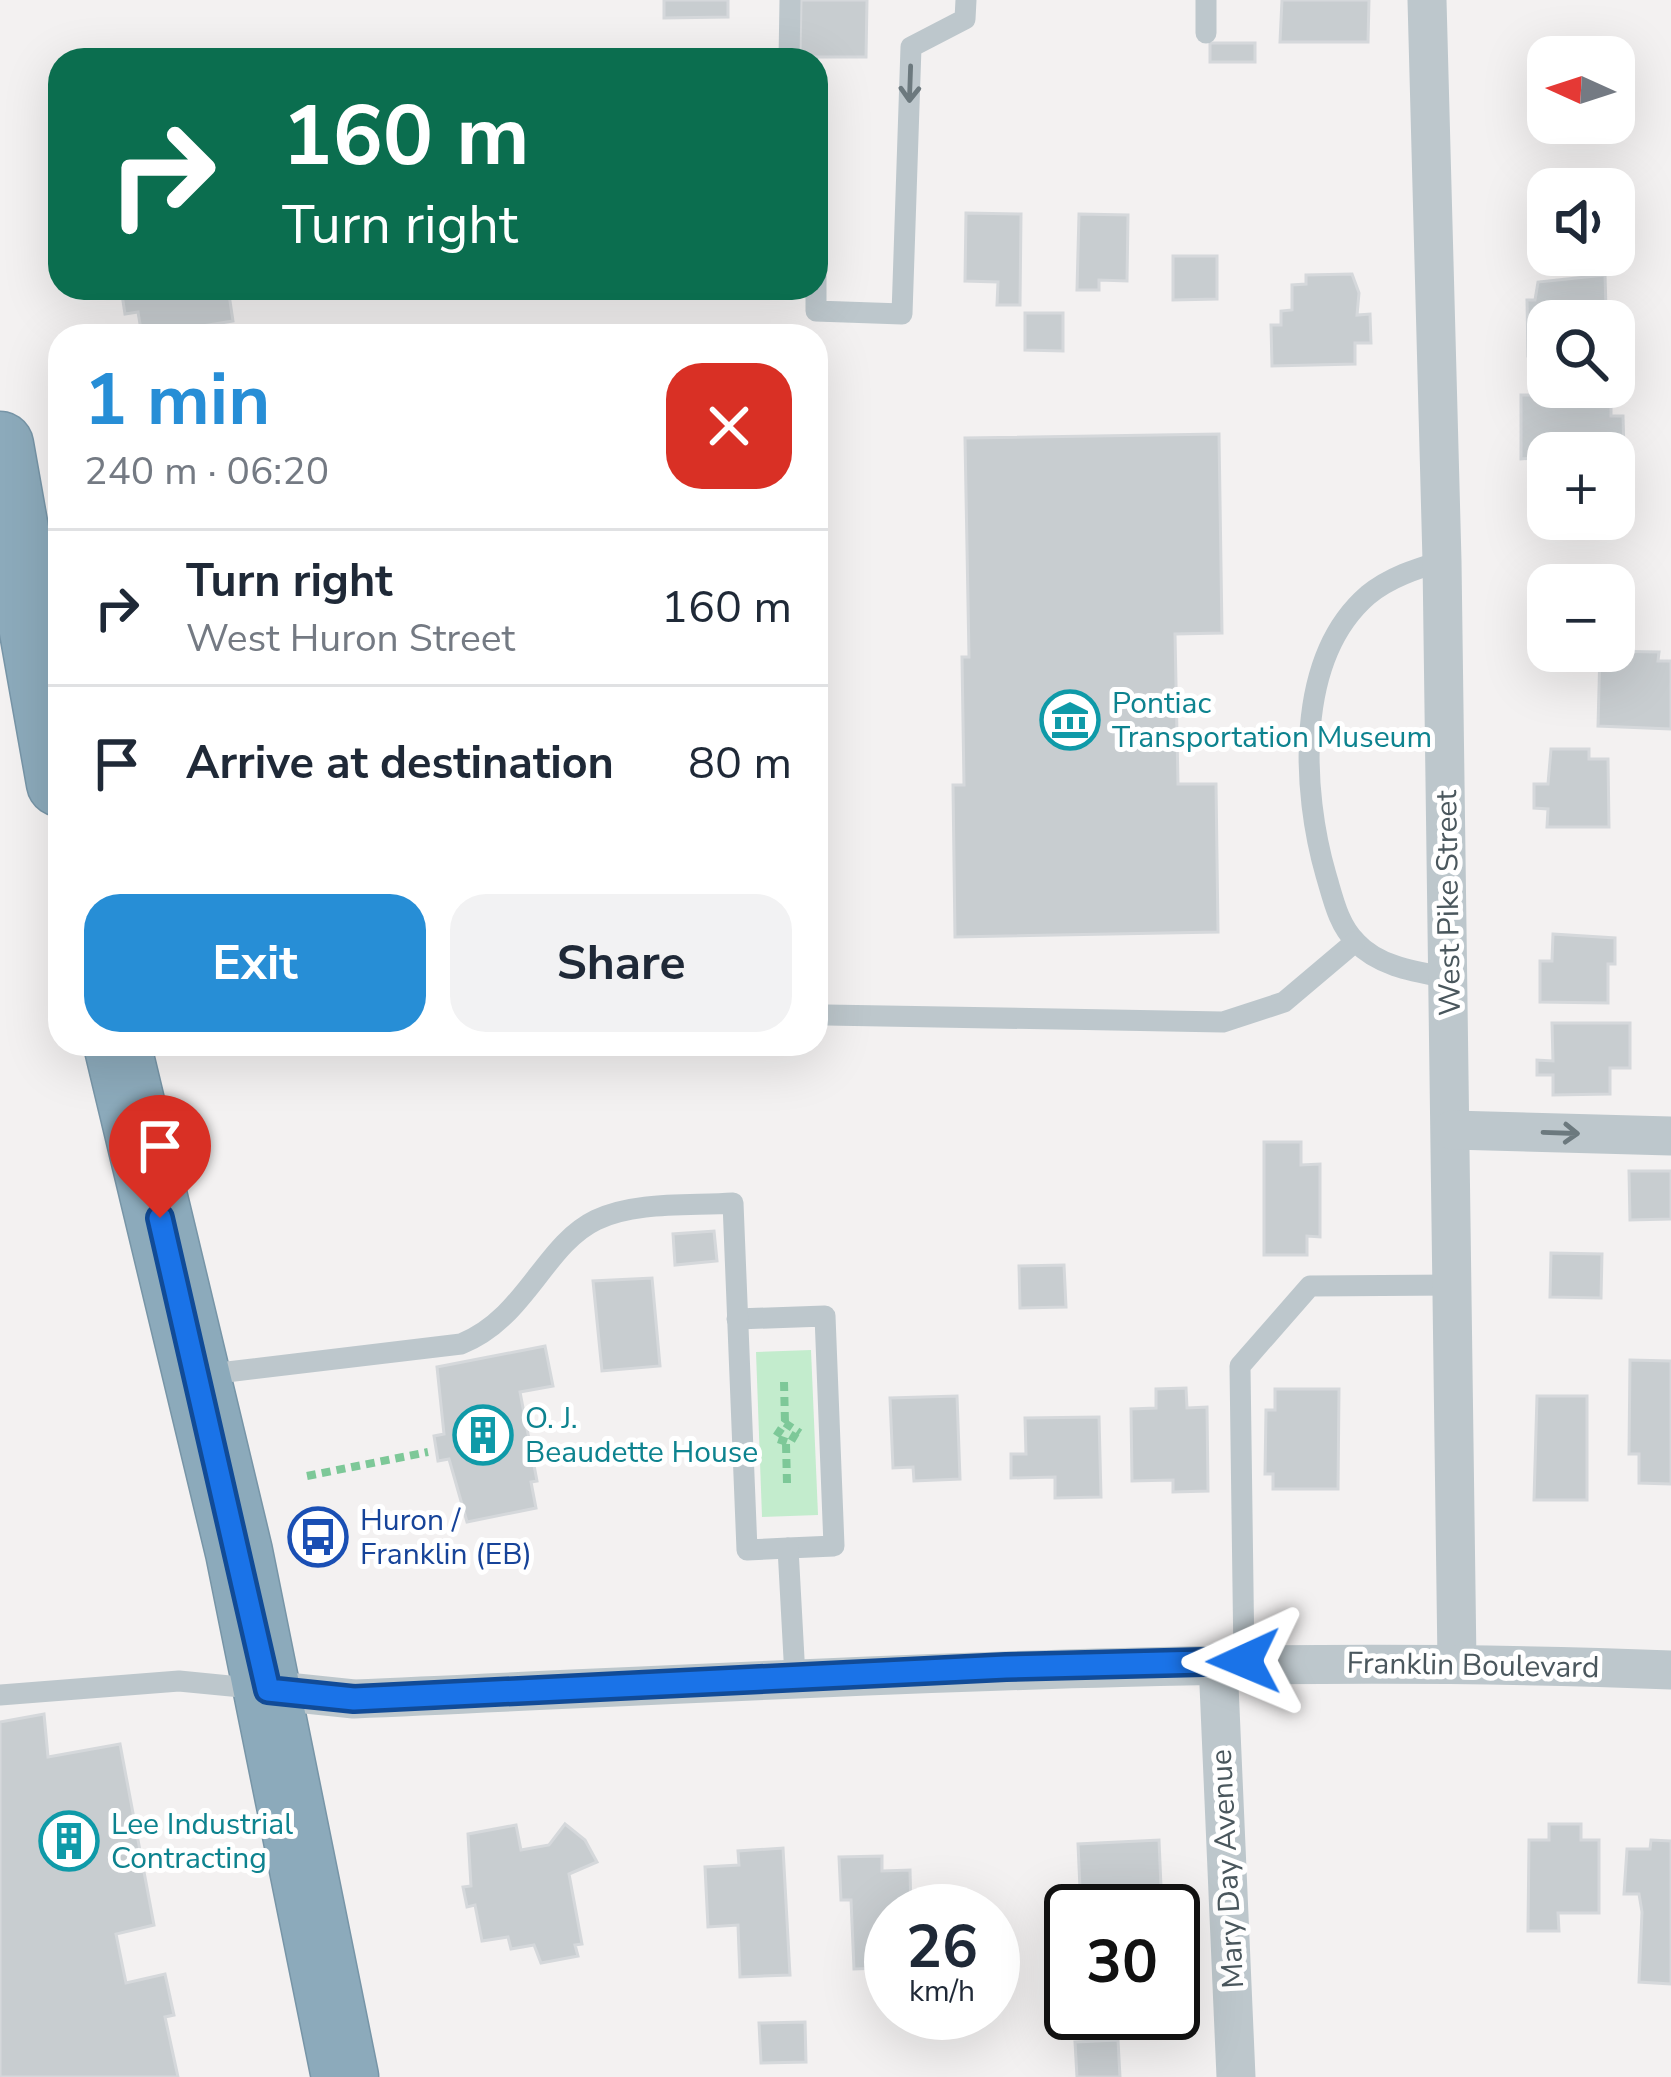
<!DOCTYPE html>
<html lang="en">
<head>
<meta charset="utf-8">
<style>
  :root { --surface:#fff; --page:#f2f2f3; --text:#1f2937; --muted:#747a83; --line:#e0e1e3; --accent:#278ed6 }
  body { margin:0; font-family:"Nunito Sans",sans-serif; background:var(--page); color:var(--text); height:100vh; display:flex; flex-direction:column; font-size:45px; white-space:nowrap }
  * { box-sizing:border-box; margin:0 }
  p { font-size:39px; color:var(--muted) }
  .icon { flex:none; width:66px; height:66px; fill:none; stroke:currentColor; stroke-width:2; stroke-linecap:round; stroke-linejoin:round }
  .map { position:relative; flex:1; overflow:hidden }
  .details { position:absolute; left:48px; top:324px; width:780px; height:732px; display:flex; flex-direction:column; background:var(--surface); border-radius:36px; box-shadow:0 12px 48px #0002 }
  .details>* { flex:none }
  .top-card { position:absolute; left:48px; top:48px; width:780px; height:252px; border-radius:36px; box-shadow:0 12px 48px #0002; background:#0b6e4f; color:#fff; overflow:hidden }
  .needle { width:78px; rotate:273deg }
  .buttons { position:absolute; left:1527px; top:36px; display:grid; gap:24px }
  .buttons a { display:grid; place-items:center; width:108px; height:108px; border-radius:24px; background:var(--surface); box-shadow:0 12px 48px #0002; font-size:60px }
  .speed { position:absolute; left:864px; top:1884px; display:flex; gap:24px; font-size:60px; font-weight:700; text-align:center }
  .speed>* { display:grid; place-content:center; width:156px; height:156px; border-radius:50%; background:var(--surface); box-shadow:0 12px 48px #0002; line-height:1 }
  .speed small { font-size:30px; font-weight:400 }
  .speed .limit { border:6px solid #111; border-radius:18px; background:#fff; color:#111 }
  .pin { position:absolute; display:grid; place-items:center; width:102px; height:102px; color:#fff; margin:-123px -51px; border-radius:50% 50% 50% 0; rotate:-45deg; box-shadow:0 0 12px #0007 }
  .pin .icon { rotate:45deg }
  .me { position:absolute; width:132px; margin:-66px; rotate:269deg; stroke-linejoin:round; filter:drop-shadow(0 0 9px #0008) }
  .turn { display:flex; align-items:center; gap:42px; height:252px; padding:0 36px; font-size:54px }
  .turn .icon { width:156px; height:156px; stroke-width:2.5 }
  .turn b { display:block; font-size:84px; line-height:102px }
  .round { display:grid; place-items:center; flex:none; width:126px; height:126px; border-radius:36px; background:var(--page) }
  .head { display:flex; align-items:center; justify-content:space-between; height:204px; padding:0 36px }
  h1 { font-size:72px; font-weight:700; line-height:90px; color:var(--accent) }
  .action { display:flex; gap:24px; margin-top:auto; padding:24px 36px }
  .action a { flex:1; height:138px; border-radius:36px; background:var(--accent); color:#fff; font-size:48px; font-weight:700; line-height:138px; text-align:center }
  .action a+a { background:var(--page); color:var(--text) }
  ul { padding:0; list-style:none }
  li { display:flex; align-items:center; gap:36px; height:156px; padding:0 36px; border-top:3px solid var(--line) }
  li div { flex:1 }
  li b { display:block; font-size:45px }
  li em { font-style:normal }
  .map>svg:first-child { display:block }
  .green { fill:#c3eccd }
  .building { fill:#c8cdd0; stroke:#d5d8db; stroke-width:3 }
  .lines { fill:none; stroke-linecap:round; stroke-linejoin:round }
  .highway-casing { stroke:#7795a7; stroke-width:69 }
  .path { stroke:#7dc898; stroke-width:8; stroke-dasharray:9 6; stroke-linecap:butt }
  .lane { stroke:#bdc7cc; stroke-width:21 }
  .street { stroke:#bdc7cc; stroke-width:39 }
  .highway { stroke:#8caabb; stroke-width:66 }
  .oneway { stroke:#6c797e }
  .route-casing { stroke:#114b97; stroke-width:30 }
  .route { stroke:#1a73e8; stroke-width:21 }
  .labels { text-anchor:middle; stroke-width:10; stroke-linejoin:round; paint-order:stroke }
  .culture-label { font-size:30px; fill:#0d838f; stroke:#fff; text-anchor:start }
  .street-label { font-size:30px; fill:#4a575d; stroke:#fff }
  .transit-label { font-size:30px; fill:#164399; stroke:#fff; text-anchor:start }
</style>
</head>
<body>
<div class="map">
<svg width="1671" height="2077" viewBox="0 0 1671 2077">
  <rect width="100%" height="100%" fill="#f3f1f1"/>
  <polygon class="green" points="811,1350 818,1515 762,1517 756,1352"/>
  <g class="building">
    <polygon points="664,0 728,0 728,17 664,18"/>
    <polygon points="801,0 867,0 866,57 800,57"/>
    <polygon points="1282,0 1369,0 1368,42 1280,42"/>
    <rect x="1210" y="43" width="45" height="19"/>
    <polygon points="966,213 1021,214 1020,305 997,305 998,282 965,281"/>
    <polygon points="1079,214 1128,215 1127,281 1099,280 1099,290 1077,290"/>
    <polygon points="1173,256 1217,256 1217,299 1173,300"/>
    <polygon points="1352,274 1359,293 1357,315 1370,314 1371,343 1355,343 1355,364 1272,366 1271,325 1281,325 1281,311 1292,310 1292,285 1306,284 1306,275"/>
    <polygon points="1605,275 1606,309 1621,308 1622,354 1614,354 1614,321 1548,321 1548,355 1528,356 1527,300 1535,300 1538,282"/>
    <polygon points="121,288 228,288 233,321 196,327 197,332 142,336 138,312 125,314"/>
    <polygon points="1025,313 1063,313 1063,351 1025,350"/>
    <polygon points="1539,385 1611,387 1611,416 1623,416 1624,451 1521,459 1521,395 1539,395"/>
    <polygon points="1219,434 1222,633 1175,634 1178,784 1216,784 1218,932 955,937 953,785 964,785 962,657 969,657 965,438"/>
    <polygon points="1600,651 1659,652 1658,661 1671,661 1671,729 1598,726"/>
    <polygon points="1551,749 1589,749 1589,759 1608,759 1609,827 1547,827 1548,809 1534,808 1534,784 1548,784"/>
    <polygon points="1553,934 1615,938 1615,964 1608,964 1608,1003 1540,1002 1540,961 1552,961"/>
    <polygon points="1552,1023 1630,1023 1630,1068 1610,1068 1610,1094 1553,1095 1553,1075 1537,1075 1537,1060 1553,1061"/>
    <polygon points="1264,1142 1301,1142 1301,1165 1320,1164 1320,1237 1307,1236 1307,1255 1264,1255"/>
    <polygon points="1629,1171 1671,1171 1671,1219 1630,1220"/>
    <polygon points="714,1231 717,1261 675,1265 673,1234"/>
    <polygon points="1551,1253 1602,1254 1601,1298 1550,1297"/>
    <polygon points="1064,1265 1066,1307 1020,1308 1019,1266"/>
    <polygon points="652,1278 660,1366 602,1371 593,1281"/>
    <polygon points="545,1346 553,1386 520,1392 537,1481 531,1482 536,1508 467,1522 449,1459 438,1461 434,1436 444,1434 437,1367"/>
    <polygon points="1630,1360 1671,1361 1671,1484 1639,1483 1639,1454 1629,1454"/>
    <polygon points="1186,1388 1187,1408 1207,1407 1208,1491 1173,1492 1173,1480 1132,1481 1131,1409 1156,1408 1156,1389"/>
    <polygon points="1275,1389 1339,1389 1338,1489 1273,1489 1273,1474 1265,1474 1266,1410 1275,1410"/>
    <polygon points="957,1396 960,1479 914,1481 913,1467 893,1468 890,1398"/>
    <polygon points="1537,1396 1587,1396 1587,1500 1534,1500"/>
    <polygon points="1099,1417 1101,1497 1055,1498 1055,1477 1011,1478 1011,1454 1026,1454 1025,1418"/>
    <polygon points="44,1714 48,1757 120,1744 154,1925 116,1934 126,1983 165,1974 174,2015 165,2017 178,2077 0,2077 0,1722"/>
    <polygon points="565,1824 585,1840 597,1862 569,1874 582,1944 575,1945 578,1956 541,1963 534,1945 511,1949 508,1937 482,1941 475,1905 467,1907 463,1887 471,1886 468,1834 516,1825 521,1850 549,1845"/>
    <polygon points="1549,1824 1581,1824 1581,1840 1599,1840 1599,1913 1558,1913 1559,1931 1528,1931 1529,1840 1549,1840"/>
    <polygon points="1159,1840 1162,1911 1081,1911 1078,1844"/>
    <polygon points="1651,1840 1671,1841 1671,1984 1639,1982 1642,1912 1639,1894 1624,1894 1627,1849 1650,1849"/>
    <polygon points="783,1848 790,1975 740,1977 738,1925 708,1927 705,1867 739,1865 738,1851"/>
    <polygon points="882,1856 882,1871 910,1870 911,1911 891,1911 891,1937 882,1938 883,1968 854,1969 851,1900 841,1900 839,1857"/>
    <polygon points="805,2022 806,2062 761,2063 759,2023"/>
    <polygon points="1118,2040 1120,2077 1077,2077 1075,2042"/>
  </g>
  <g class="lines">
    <g class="highway-casing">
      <g id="highway">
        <polyline points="0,445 60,783"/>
        <polyline points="117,1044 239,1552 345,2077"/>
      </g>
    </g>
    <g class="path">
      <polyline points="784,1382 785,1423"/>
      <polyline points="796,1433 790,1443 775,1438 785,1423 800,1433"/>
      <polyline points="786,1444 787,1483"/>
      <polyline points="307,1476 428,1452"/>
    </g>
    <g class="lane">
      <polyline points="1206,33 1206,0"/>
      <polyline points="789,60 790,0"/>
      <polyline points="816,121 816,311 902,314 911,47 965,19 966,0"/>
      <path d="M1442,561C1416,569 1390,577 1368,595C1294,659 1302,792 1326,875C1333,898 1338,924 1356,942C1379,967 1417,972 1449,978"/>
      <polyline points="827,1015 1223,1022 1284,1002 1355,942"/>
      <polyline points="737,1319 825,1316 834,1546 788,1548"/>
      <path d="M202,1375L461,1344C526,1318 544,1245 596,1220C635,1201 691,1206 733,1203L747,1550L788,1548L795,1677"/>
      <polyline points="1244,1661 1240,1366 1310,1286 1454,1285"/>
      <polyline points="0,1695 179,1681 261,1689"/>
    </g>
    <g class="street">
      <polyline points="1427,0 1442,561 1457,1663"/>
      <polyline points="1452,1130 1671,1136"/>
      <polyline points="1218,1662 1236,2077"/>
      <path d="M268,1690L354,1699C794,1680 1231,1652 1671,1670"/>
    </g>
    <use href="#highway" class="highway"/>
  </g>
  <defs><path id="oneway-shaft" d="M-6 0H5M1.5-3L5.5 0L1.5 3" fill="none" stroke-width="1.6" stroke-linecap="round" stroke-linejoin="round" transform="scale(3)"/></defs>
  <g class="oneway">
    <use href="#oneway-shaft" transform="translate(910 84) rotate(92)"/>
    <use href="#oneway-shaft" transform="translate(1561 1133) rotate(2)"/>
  </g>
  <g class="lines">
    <g class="route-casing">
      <polyline id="route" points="160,1218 268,1690 354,1699 1006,1667 1244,1661"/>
    </g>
    <use href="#route" class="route"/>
  </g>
  <defs>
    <g id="museum-ring" transform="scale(3)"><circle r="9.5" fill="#fff" stroke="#0f9aa8" stroke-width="1.5"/><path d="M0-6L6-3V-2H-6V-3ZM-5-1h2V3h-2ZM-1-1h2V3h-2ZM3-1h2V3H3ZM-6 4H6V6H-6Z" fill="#0f9aa8"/></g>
    <g id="building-ring" transform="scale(3)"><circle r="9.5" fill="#fff" stroke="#0f9aa8" stroke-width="1.5"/><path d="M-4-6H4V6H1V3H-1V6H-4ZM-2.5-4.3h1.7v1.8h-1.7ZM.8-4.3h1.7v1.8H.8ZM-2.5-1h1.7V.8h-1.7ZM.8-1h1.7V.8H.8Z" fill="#0f9aa8"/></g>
    <g id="bus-ring" transform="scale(3)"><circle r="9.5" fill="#fff" stroke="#1a4fb4" stroke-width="1.5"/><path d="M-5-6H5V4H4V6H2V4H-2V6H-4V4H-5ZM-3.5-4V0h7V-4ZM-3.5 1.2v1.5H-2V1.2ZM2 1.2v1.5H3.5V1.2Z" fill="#1a4fb4"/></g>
  </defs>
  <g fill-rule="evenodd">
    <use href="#museum-ring" x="1070" y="720"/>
    <use href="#building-ring" x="483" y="1435"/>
    <use href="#bus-ring" x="318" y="1537"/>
    <use href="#building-ring" x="69" y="1841"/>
  </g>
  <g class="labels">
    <g class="culture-label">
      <text x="1112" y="713">Pontiac<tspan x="1112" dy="34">Transportation Museum</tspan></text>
      <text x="525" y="1428">O. J.<tspan x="525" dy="34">Beaudette House</tspan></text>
      <text x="111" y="1834">Lee Industrial<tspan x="111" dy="34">Contracting</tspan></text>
    </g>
    <g class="street-label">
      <text transform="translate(1448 903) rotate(-91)" y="10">West Pike Street</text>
      <text transform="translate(1473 1665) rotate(1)" y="10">Franklin Boulevard</text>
      <text transform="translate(1227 1869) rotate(-93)" y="10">Mary Day Avenue</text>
    </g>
    <g class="transit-label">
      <text x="360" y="1530">Huron /<tspan x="360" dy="34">Franklin (EB)</tspan></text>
    </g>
  </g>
</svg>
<div class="buttons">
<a><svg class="needle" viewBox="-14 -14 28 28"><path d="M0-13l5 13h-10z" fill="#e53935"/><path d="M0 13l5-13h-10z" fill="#747a83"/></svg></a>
<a><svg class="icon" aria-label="sound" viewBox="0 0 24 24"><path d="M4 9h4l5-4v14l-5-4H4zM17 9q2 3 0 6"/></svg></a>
<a><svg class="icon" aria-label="search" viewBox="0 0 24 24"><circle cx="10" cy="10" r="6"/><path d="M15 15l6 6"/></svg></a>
<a>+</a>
<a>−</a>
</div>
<div class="speed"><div>26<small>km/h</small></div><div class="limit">30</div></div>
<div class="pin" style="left:160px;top:1218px;background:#d93025"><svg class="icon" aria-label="arrive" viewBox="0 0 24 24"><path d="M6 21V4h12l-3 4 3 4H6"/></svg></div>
<svg class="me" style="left:1244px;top:1661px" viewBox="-20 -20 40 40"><path d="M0-17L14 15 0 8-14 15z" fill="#1a73e8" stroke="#fff" stroke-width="4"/></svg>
<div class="top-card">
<div class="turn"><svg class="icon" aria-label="right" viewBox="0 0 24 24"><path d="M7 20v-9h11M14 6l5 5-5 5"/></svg><div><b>160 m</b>Turn right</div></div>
</div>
<section class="details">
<div class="head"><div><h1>1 min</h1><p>240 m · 06:20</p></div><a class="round" style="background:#d93025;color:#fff"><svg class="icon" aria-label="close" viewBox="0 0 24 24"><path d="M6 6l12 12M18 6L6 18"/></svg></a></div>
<ul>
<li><svg class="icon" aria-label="right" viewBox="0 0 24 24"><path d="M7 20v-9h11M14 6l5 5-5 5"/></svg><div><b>Turn right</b><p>West Huron Street</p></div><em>160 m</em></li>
<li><svg class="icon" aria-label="arrive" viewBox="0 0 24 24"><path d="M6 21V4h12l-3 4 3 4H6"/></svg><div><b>Arrive at destination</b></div><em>80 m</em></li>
</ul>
<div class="action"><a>Exit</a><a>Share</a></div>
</section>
</div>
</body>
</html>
